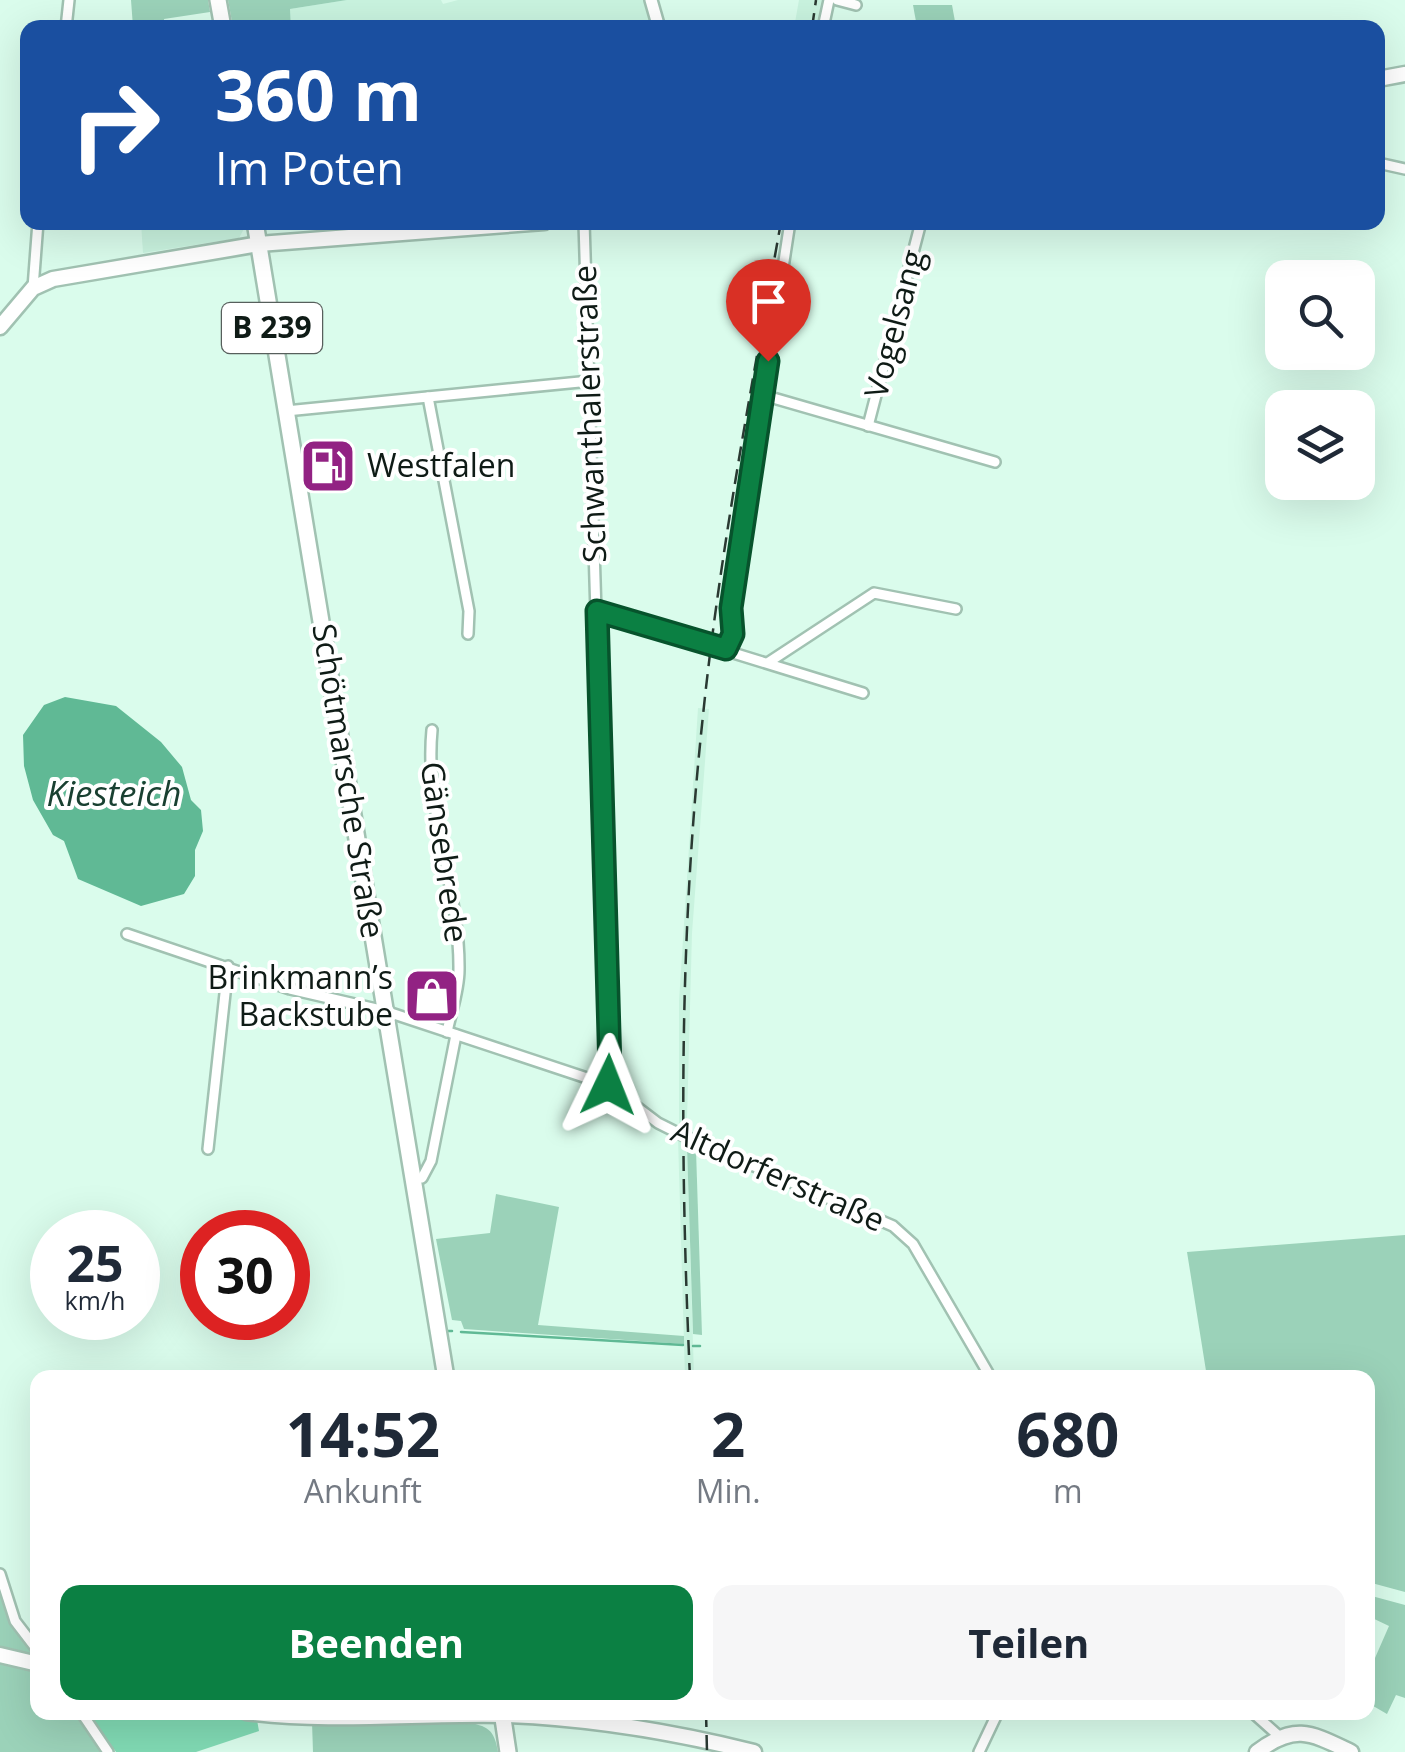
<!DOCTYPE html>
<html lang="de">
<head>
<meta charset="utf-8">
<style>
  :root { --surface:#fff; --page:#f6f6f7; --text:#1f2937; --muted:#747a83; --accent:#0b8043 }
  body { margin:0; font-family:"Open Sans",sans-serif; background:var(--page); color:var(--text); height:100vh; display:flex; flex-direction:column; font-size:38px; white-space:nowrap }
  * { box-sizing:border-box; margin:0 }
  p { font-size:32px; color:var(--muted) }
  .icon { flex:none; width:55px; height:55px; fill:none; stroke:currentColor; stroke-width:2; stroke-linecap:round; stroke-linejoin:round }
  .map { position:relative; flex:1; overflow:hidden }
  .side { position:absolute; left:30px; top:1370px; width:1345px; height:350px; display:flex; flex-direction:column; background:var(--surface); border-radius:20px; box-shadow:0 10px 40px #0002 }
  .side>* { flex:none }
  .banner { position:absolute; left:20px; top:20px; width:1365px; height:210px; border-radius:20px; box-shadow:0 10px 40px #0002; background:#1a4fa0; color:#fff; overflow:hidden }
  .controls { position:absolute; left:1265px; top:260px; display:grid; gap:20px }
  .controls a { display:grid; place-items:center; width:110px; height:110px; border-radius:20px; background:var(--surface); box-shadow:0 10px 40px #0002; font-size:50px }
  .speed { position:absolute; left:30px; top:1210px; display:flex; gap:20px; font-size:50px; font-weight:700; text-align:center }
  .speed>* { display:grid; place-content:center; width:130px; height:130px; border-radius:50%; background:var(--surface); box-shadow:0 10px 40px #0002; line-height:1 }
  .speed small { font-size:25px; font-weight:400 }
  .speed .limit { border:15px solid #d22; background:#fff; color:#111 }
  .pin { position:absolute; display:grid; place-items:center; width:85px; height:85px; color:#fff; margin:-102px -42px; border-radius:50% 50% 50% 0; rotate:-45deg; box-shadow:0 0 10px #0007 }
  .pin .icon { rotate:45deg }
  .me { position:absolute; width:110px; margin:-55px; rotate:2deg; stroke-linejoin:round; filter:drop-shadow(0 0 8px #0008) }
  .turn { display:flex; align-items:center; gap:35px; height:210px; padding:0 30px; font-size:45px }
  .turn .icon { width:130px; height:130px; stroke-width:2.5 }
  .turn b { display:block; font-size:70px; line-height:85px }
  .eta { display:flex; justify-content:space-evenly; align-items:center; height:170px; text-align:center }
  .eta b { font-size:60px; font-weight:700; line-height:70px }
  .cta { display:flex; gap:20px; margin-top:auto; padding:20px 30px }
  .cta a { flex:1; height:115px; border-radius:20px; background:var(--accent); color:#fff; font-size:40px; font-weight:700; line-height:115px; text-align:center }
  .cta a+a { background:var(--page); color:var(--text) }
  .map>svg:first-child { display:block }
  .built { fill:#c9f3df }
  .green { fill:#9bd2b9 }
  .forest { fill:#81dab4 }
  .water { fill:#60b995 }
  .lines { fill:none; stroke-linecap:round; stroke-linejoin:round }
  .stream { stroke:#60b995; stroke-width:2.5 }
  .minor-casing { stroke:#a1c2b2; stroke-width:14 }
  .tertiary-casing { stroke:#a1c2b2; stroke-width:16 }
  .secondary-casing { stroke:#a1c2b2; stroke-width:19 }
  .primary-casing { stroke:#a1c2b2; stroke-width:20 }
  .minor { stroke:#fff; stroke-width:9 }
  .tertiary { stroke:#fff; stroke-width:11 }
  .secondary { stroke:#fff; stroke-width:14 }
  .primary { stroke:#fff; stroke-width:15 }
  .rail { stroke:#2a3932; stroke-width:2.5; stroke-dasharray:15 8; stroke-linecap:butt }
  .route-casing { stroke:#07532c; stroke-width:25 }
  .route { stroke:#0b8043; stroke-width:18 }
  .labels { text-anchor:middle; stroke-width:8; stroke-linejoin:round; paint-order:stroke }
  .shield { fill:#fff; stroke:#575f5c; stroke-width:2.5 }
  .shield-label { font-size:30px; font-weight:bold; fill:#0f1b16 }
  .street-label { font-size:32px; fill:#0f1b16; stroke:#fff }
  .poi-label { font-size:32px; fill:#0f1b16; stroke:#fff; text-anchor:start }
  .water-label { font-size:35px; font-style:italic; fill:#194031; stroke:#fff }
</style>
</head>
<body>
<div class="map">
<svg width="1405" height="1752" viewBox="0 0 1405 1752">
  <rect width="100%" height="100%" fill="#dafcec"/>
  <g class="built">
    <polygon points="347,0 441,0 443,4 458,0 657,0 666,27 291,28 290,9"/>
    <polygon points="799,0 823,0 819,27 794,28"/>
    <polygon points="247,223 239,238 143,253 141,223"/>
    <polygon points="698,708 709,709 692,933 687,1120 692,1124 692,1134 679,1128 679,1001"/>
    <polygon points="678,1138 687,1142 694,1377 685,1377"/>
  </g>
  <g class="green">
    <polygon points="131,0 208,0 210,12 164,19 165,27 133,27"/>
    <polygon points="228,0 347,0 290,9 291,28 233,27"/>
    <polygon points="913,5 952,5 956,27 917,27"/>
    <polygon points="687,1146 696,1150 702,1335 693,1334"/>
    <polygon points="496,1194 559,1207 538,1325 684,1336 684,1344 464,1329 461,1321 452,1320 436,1239 490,1233"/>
    <polygon points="1405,1235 1405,1592 1368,1582 1368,1378 1207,1377 1187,1252"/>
    <polygon points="0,1587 10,1618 37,1659 0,1650"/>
    <polygon points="1368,1595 1405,1605 1405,1698 1396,1695 1387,1714 1368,1703 1368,1674 1389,1626 1368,1616"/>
    <polygon points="0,1660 37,1668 38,1712 75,1713 101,1752 0,1752"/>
    <path d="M312,1722H465C488,1726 494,1729 498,1752H313Z"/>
  </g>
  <polygon class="forest" points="88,1713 215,1713 257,1720 259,1731 196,1752 116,1752"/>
  <polygon class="water" points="65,697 116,706 161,742 182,767 191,800 201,810 203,831 195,850 195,876 184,894 141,906 78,879 64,841 53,835 33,800 24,766 23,735 44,705"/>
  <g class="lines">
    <g class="stream">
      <polyline points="448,1331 452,1331"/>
      <polyline points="461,1332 683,1345"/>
      <polyline points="693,1346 700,1346"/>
    </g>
    <g class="minor-casing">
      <g id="minor">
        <polyline points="837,0 856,5"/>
        <polyline points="66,28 69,0"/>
        <polyline points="823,28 829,0"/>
        <polyline points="1378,163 1405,169"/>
        <polyline points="584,222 610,1070 608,1085"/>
        <polyline points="33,288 38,222"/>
        <polyline points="763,395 995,462"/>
        <polyline points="428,397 469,611 468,634"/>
        <polyline points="286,411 590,381"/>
        <polyline points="868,426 921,222"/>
        <polyline points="597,611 863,693"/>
        <polyline points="726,649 733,635 731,608 790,222"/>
        <polyline points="769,662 874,593 956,609"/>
        <path d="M432,730C424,811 460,889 459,970C459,991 451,1012 447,1032"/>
        <polyline points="127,934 290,989 385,1011 608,1085 658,1123 682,1135 893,1226 913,1244 991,1378"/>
        <polyline points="208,1149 228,966"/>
        <polyline points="422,1178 431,1161 456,1035"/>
        <polyline points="0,1574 15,1621 38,1651"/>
        <polyline points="81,1712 108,1752"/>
        <polyline points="1252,1712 1279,1736"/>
        <polyline points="979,1752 998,1712"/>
      </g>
    </g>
    <g class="tertiary-casing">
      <polyline id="tertiary" points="651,0 659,28"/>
    </g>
    <g class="secondary-casing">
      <g id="secondary">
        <polyline points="1378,79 1405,74"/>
        <polyline points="0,327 33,288 53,279 259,244 544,222"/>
        <polyline points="0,1655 38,1664"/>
        <path d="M246,1712C332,1723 419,1713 505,1715C588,1718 673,1732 754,1752"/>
        <path d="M1257,1752C1295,1723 1311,1733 1351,1752"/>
      </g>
    </g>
    <g class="primary-casing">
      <g id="primary">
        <polyline points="218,0 223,28"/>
        <polyline points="255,222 446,1378"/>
        <polyline points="502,1712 508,1752"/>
      </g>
    </g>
    <use href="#minor" class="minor"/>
    <use href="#tertiary" class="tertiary"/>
    <use href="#secondary" class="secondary"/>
    <use href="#primary" class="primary"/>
    <g class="rail">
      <polyline points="812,28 816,0"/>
      <path d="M690,1378C680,1160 679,942 702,725C719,556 751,390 781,222"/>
      <polyline points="706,1712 707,1752"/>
    </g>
  </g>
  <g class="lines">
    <g class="route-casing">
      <polyline id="route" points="608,1085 610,1070 597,611 726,649 733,634 731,608 768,361"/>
    </g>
    <use href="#route" class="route"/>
  </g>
  <defs>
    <g id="fuel-square" transform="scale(2.875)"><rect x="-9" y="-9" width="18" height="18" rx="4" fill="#922283" stroke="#fff"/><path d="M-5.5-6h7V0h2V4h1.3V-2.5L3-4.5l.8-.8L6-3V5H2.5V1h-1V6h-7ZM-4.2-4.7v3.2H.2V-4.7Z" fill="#fff"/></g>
    <g id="shop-square" transform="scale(2.875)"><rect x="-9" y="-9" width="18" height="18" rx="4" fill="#922283" stroke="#fff"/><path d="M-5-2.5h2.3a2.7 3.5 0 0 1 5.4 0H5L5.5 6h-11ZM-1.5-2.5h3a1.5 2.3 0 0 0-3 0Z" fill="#fff"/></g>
  </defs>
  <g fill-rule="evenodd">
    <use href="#fuel-square" x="328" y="466"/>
    <use href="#shop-square" x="432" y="996"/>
  </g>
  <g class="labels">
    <rect class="shield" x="222" y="303" width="100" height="50" rx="8"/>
    <g class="shield-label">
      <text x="272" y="338">B 239</text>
    </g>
    <g class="street-label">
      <text transform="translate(895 324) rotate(-75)" y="11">Vogelsang</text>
      <text transform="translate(590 414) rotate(-92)" y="11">Schwanthalerstraße</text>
      <text transform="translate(348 781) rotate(81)" y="11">Schötmarsche Straße</text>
      <text transform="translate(444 852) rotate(82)" y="11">Gänsebrede</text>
      <text transform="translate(778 1176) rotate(24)" y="11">Altdorferstraße</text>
    </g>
    <g class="poi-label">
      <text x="367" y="477">Westfalen</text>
      <text x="393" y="989" text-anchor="end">Brinkmann’s<tspan x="393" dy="37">Backstube</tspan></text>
    </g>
    <g class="water-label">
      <text x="114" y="806">Kiesteich</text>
    </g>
  </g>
</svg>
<div class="controls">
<a><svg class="icon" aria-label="search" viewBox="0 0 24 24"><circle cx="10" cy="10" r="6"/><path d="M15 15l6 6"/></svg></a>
<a><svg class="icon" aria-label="layers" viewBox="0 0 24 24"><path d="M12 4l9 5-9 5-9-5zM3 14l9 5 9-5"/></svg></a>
</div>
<div class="speed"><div>25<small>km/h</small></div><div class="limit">30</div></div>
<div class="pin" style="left:768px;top:361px;background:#d93025"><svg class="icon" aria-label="arrive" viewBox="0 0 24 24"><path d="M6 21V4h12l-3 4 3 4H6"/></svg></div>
<svg class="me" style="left:608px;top:1085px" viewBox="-20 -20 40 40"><path d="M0-17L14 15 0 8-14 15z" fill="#0b8043" stroke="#fff" stroke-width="4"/></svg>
<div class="banner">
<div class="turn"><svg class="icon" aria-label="right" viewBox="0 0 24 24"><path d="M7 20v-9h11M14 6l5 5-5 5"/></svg><div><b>360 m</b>Im Poten</div></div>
</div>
<section class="side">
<div class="eta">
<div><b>14:52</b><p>Ankunft</p></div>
<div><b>2</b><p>Min.</p></div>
<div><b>680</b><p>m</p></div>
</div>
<div class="cta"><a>Beenden</a><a>Teilen</a></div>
</section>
</div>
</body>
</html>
